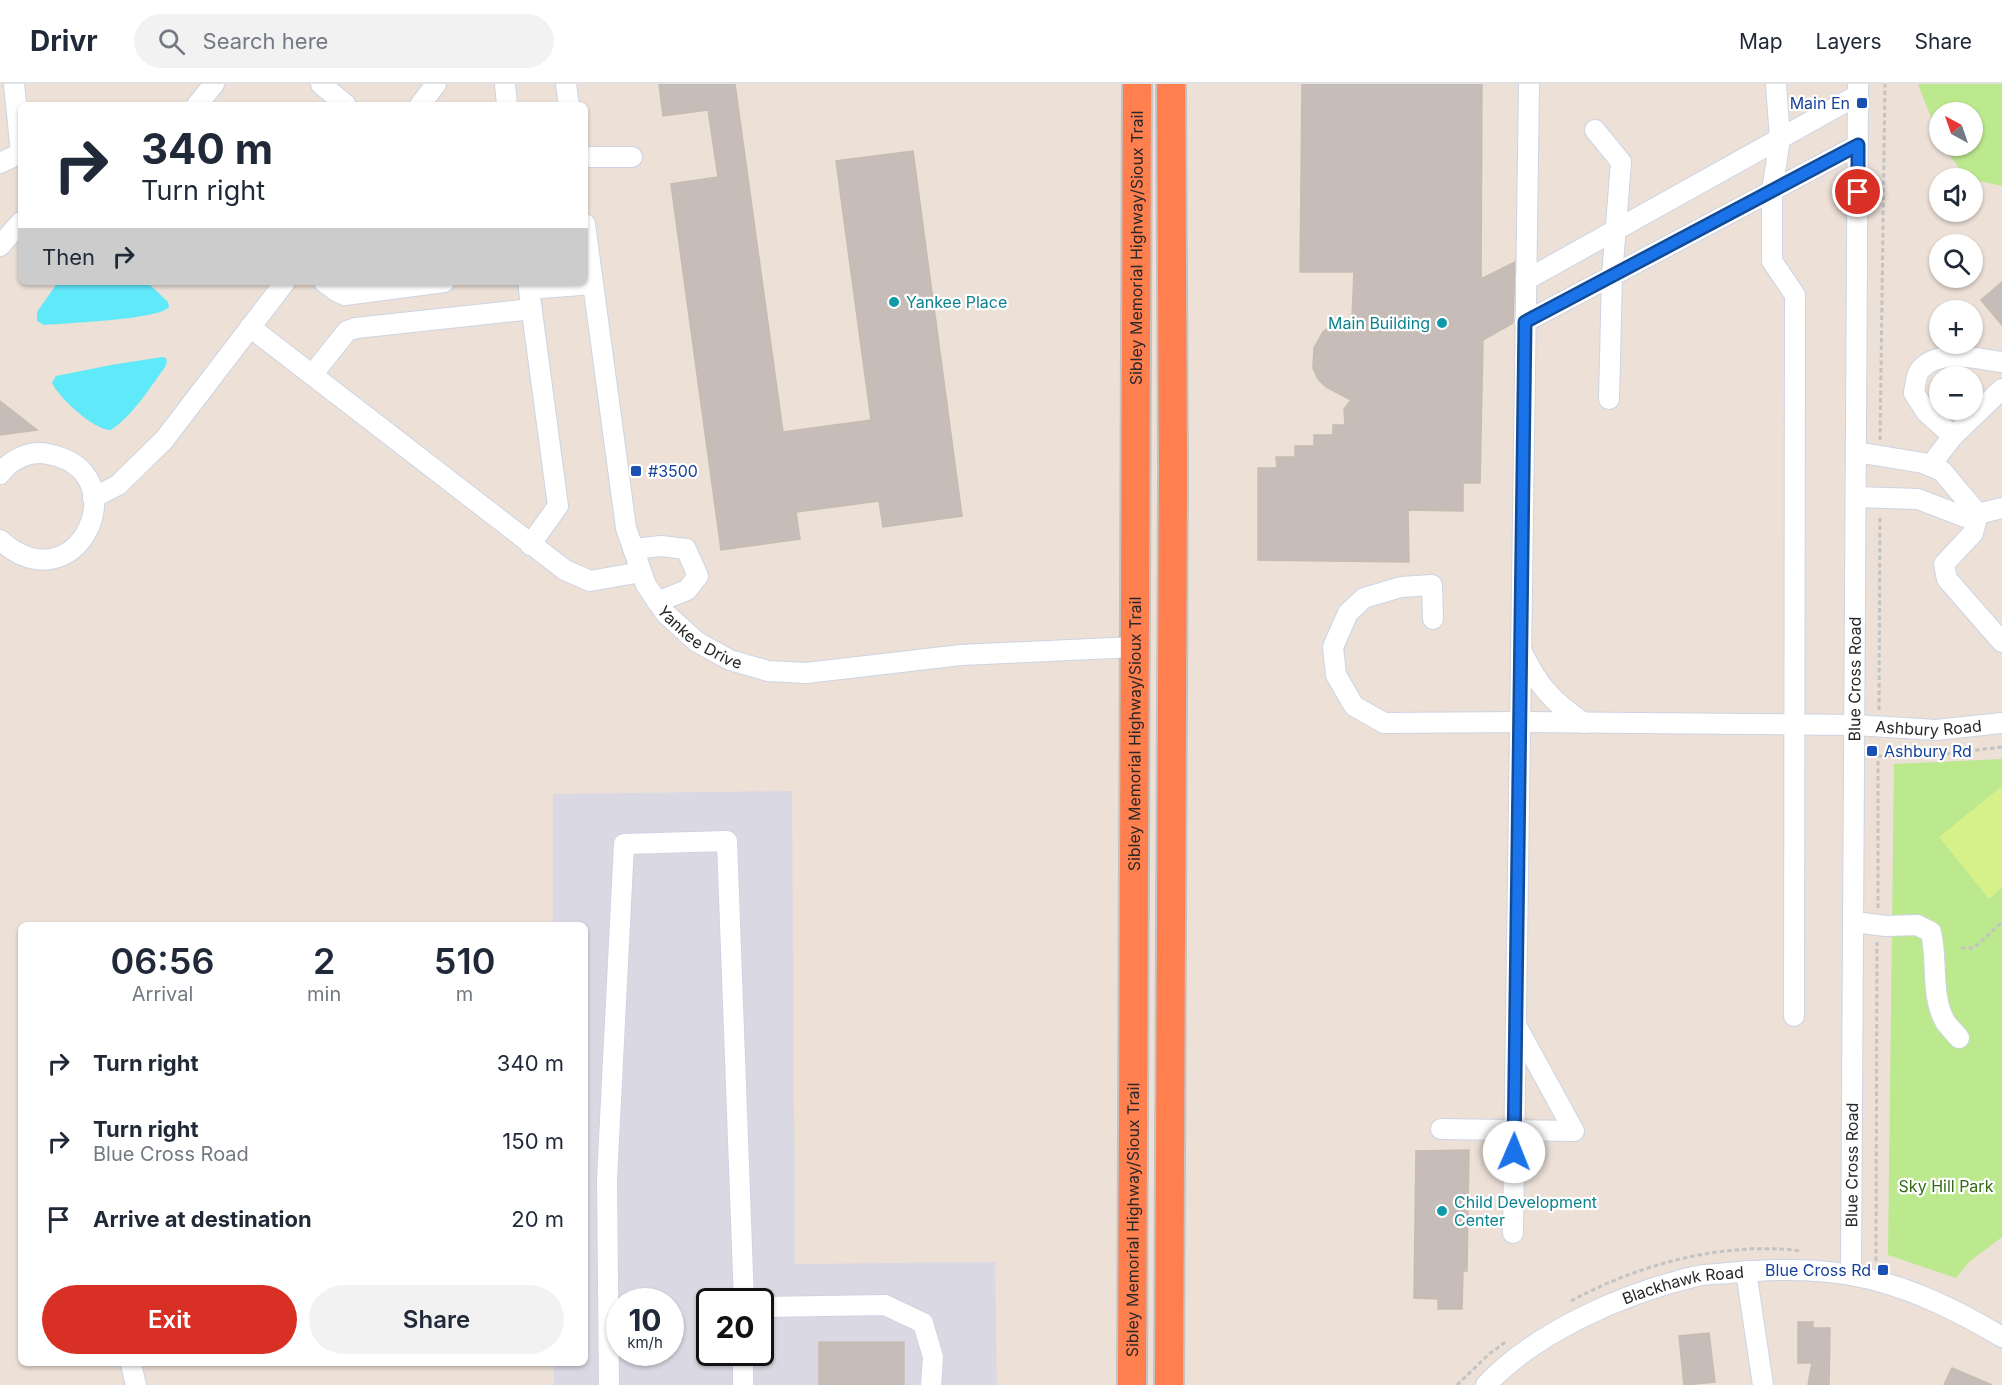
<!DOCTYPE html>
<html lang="en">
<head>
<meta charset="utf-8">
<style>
  :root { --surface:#fff; --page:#f2f2f3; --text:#1f2937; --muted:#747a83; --line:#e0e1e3; --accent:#d93025 }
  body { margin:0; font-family:Inter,sans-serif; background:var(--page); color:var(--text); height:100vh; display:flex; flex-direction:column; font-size:22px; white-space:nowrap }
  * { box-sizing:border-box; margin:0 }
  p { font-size:20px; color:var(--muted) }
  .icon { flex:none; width:33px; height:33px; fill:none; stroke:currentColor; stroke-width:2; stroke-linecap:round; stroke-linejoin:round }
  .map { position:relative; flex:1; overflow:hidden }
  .details { position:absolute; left:18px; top:838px; width:570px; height:444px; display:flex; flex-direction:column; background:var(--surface); border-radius:9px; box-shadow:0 2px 4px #0004 }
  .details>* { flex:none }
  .hud { position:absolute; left:18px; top:18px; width:570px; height:183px; border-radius:9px; box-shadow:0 2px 4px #0004; background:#fff; color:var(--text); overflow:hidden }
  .needle { width:39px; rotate:320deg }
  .tools { position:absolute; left:1929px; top:18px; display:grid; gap:12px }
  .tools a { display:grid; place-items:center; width:54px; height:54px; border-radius:50%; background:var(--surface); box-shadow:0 2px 4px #0004; font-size:30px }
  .speed { position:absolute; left:606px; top:1204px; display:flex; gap:12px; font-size:30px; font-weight:700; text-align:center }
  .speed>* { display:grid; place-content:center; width:78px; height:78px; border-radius:50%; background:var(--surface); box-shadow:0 2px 4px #0004; line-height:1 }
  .speed small { font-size:15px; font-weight:400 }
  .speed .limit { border:3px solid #111; border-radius:9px; background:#fff; color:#111 }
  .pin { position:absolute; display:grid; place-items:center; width:51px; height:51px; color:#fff; margin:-26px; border:3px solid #fff; border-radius:50%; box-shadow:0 2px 6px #0007 }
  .me { position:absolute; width:66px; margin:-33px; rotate:1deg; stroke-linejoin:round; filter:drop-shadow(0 0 4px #0008) }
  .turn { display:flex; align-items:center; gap:21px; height:126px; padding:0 24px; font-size:27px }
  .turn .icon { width:78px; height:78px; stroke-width:2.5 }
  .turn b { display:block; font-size:42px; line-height:51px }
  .then { display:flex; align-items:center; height:57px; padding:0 24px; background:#0003; gap:12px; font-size:22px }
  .eta { display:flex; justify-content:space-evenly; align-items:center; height:102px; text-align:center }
  .eta b { font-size:36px; font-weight:600; line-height:42px }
  .primary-button { display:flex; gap:12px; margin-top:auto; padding:12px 24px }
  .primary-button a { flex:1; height:69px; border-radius:36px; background:var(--accent); color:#fff; font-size:24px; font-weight:600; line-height:69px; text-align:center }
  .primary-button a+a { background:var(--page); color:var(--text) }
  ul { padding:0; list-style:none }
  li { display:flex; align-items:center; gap:18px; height:78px; padding:0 24px }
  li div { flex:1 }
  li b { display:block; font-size:22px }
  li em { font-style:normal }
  header { display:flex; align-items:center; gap:36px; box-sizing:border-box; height:84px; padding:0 30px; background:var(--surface); border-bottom:2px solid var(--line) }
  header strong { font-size:28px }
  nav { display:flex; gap:33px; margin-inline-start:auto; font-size:21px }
  .search { width:420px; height:54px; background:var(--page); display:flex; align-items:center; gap:15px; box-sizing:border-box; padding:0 21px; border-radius:33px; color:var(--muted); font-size:22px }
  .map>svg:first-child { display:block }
  .industrial { fill:#dad9e3; fill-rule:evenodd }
  .green { fill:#bce88e }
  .pitch { fill:#d6f189 }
  .water { fill:#60e9f9 }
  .building { fill:#c7bdb8; stroke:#c7bcb1; stroke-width:1.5 }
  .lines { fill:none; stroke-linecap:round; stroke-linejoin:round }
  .minor-casing { stroke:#cdd4e3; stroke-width:22 }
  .highway-casing { stroke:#c3c3c3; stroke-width:32 }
  .path { stroke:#c3c3c3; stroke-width:3; stroke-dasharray:4.5 3; stroke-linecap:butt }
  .minor { stroke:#fff; stroke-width:20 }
  .highway { stroke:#ff7f4f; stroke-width:28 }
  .route-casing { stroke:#114b97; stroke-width:15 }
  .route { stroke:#1a73e8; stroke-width:10 }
  .transit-dot { fill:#1a4fb4; stroke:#fff; stroke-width:2 }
  .culture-dot { fill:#0f9aa8; stroke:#fff; stroke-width:2 }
  .labels { text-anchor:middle; stroke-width:4.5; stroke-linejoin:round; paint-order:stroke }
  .transit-label { font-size:16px; fill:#164399; stroke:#fff; text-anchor:end }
  .street-label { font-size:16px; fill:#282828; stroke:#fff }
  .culture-label { font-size:16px; fill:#0d838f; stroke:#fff; text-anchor:start }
  .park-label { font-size:16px; fill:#336a13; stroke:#fff }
</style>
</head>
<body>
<header>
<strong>Drivr</strong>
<div class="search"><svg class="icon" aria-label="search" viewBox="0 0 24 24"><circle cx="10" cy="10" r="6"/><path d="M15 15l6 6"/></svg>Search here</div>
<nav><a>Map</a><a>Layers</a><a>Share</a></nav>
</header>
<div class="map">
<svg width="2002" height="1301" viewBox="0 0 2002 1301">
  <rect width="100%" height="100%" fill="#ece0d7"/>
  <path class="industrial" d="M792,707L795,1180L995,1178L997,1301H554V1280H585V842L553,841V710ZM620,1218H670V1269H620ZM710,1218H760V1269H710Z"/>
  <g class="green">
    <polygon points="1918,0 2002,0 2002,102 1967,94 1943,63 1972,62 1972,28 1940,28 1939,54"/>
    <polygon points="2002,675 2002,1153 1969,1178 1956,1194 1888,1171 1894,680"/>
  </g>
  <polygon class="pitch" points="2002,702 2002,804 1989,815 1939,753"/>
  <g class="water">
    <path d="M58,198H147L168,218L169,223C158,236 65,239 44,241L37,237V228Z"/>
    <path d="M162,273L166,274L167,278L165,283C149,305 133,331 111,346C95,347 59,314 52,299L56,292L111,281Z"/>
  </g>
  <g class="building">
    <polygon points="659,0 735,0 783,348 871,336 836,77 913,67 962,432 883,443 879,417 796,428 800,455 721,466 671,100 718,93 708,26 663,32"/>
    <polygon points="1302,0 1482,0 1481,195 1515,178 1513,239 1483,256 1480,399 1463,399 1463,427 1408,426 1409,478 1258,476 1258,384 1277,384 1276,373 1295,373 1295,362 1314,362 1314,351 1333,351 1333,341 1345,341 1344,325 1351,316 1326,303 1318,295 1313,284 1314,264 1323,248 1336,238 1352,234 1354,188 1300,188"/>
    <polygon points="2002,198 2002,241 1981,216"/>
    <polygon points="0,317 37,346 0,351"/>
    <polygon points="1469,1066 1467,1187 1463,1187 1462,1225 1438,1225 1438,1215 1414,1214 1416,1067"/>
    <polygon points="1798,1238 1813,1238 1813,1244 1830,1244 1829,1301 1808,1301 1812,1279 1798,1279"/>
    <polygon points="1709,1249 1715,1298 1684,1301 1679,1252"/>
    <rect x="819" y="1258" width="85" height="43"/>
    <polygon points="1952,1284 1992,1301 1944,1301"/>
  </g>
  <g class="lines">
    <g class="minor-casing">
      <g id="minor">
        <polyline points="14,0 21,69"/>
        <polyline points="321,0 346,21"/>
        <polyline points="505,0 507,21"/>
        <polyline points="566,0 569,21"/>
        <polyline points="1776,0 1780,55 1772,107 1772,177 1795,211 1794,932"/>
        <polyline points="197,21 214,0"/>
        <polyline points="420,21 436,0"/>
        <polyline points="1595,46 1621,78 1612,192 1609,315"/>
        <polyline points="585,73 632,73"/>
        <polyline points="0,79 21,69"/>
        <path id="s1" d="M585,140L626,444L646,501L666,530L697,558L730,576L768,587L806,589L961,571L1135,563"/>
        <polyline points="0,162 21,138"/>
        <polyline points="1526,196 1858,11"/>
        <polyline points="324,198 336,207 345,211 444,198"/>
        <polyline points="528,198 558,422 530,461"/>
        <polyline points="529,205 593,200"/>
        <polyline points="1525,238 1858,61"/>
        <polyline points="250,243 565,486 590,497 641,488"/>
        <polyline points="312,291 347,247 356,244 532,225"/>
        <path d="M1953,352L1926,328L1914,309C1915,302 1916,291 1920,286C1938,264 1977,275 2002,278"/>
        <polyline points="1856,368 1923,379 1942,387 1978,430"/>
        <polyline points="1930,382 1953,352 2002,305"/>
        <path d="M0,390C11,375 30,366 48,370C141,387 77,526 0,456"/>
        <polyline points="1856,413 1918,415 1965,433 2002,424"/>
        <polyline points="93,414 118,401 164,356 285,198"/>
        <polyline points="1978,430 1973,449 1944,480 1947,495 2002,558"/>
        <polyline points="633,465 661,462 686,465 698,492 687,506 657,518"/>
        <path id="s2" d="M1433,535L1432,501L1401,503L1364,514L1348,529L1333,563L1336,591L1354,622L1384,639L1520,638L1855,641L1936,646L2002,639"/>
        <path d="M1523,570C1538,602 1554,619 1584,639"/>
        <path d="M1854,838L1886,842L1917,841L1931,848C1938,877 1930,913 1946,939C1950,944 1955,949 1959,954"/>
        <polyline points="1441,1045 1574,1047 1517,943"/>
        <polyline points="1513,1149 1529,0"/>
        <polyline points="1746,1187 1763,1301"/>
        <path id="s3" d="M1851,1191L1858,0"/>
        <polyline points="760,1223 885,1221 923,1239 933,1273 931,1301"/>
        <polyline points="131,1280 136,1301"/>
        <polyline points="609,1301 607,1095 624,760 727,757 744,1218"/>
        <polyline points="743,1301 743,1269"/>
        <path id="s4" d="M1486,1301C1536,1248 1622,1210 1693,1193C1704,1190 1717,1190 1729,1189C1770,1185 1811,1184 1851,1191C1906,1201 1955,1225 2002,1253"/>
      </g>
    </g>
    <g class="highway-casing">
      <g id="highway">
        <path id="s5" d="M1132,1301L1137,0"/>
        <polyline points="1169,1301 1173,387 1171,0"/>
      </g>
    </g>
    <g class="path">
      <polyline points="1880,356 1885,0"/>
      <polyline points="1879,626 1880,432"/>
      <polyline points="1878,672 1936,671 2002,663"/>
      <polyline points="1878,824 1878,660"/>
      <polyline points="1961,864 1974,864 2002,838"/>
      <polyline points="1876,1177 1877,858"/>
      <path d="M1571,1217C1639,1180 1724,1157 1802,1167"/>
      <polyline points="1457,1301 1489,1270 1507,1257"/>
    </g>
    <use href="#minor" class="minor"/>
    <use href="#highway" class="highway"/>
  </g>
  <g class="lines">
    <g class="route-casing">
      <polyline id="route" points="1514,1068 1525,238 1858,61 1858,108"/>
    </g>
    <use href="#route" class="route"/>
  </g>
  <g class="transit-dot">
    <rect x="1856" y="13" width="12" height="12" rx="3"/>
    <rect x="630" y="381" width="12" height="12" rx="3"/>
    <rect x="1866" y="661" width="12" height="12" rx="3"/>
    <rect x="1877" y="1180" width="12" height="12" rx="3"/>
  </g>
  <g class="culture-dot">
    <circle cx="894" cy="218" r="6"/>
    <circle cx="1442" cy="239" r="6"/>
    <circle cx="1442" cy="1127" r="6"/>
  </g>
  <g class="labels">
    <g class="transit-label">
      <text x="1850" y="25">Main En</text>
      <text x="648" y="393" text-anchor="start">#3500</text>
      <text x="1884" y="673" text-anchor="start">Ashbury Rd</text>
      <text x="1871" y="1192">Blue Cross Rd</text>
    </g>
    <g class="street-label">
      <text dy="6" stroke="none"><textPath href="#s5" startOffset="1137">Sibley Memorial Highway/Sioux Trail</textPath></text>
      <text dy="6" stroke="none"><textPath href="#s1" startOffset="444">Yankee Drive</textPath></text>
      <text dy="6" stroke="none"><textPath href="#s3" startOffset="596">Blue Cross Road</textPath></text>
      <text dy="6" stroke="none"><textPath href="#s2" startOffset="806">Ashbury Road</textPath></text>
      <text dy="6" stroke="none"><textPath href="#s5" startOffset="651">Sibley Memorial Highway/Sioux Trail</textPath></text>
      <text dy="6" stroke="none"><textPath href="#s3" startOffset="110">Blue Cross Road</textPath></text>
      <text dy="6" stroke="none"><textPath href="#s5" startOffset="165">Sibley Memorial Highway/Sioux Trail</textPath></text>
      <text dy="6" stroke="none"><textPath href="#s4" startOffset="225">Blackhawk Road</textPath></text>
    </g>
    <g class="culture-label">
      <text x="906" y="224">Yankee Place</text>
      <text x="1430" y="245" text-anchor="end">Main Building</text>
      <text x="1454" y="1124">Child Development<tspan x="1454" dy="18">Center</tspan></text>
    </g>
    <g class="park-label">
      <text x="1946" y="1108">Sky Hill Park</text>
    </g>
  </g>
</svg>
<div class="tools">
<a><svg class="needle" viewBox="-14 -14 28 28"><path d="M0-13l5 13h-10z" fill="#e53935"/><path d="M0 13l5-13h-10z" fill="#747a83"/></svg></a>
<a><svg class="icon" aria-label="sound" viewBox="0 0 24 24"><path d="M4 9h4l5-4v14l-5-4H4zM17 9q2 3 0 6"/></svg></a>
<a><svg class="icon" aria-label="search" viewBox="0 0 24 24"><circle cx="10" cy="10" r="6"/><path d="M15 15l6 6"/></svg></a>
<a>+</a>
<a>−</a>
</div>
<div class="speed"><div>10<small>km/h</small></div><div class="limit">20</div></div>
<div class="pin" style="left:1858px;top:108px;background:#d93025"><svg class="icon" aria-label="arrive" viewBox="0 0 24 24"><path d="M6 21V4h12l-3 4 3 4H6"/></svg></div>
<svg class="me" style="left:1514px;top:1068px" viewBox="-20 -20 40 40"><circle r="19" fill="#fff"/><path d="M0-13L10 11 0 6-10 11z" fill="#1a73e8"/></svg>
<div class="hud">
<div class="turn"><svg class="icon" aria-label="right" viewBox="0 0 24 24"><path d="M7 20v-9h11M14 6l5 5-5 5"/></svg><div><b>340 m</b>Turn right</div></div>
<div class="then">Then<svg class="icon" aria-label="right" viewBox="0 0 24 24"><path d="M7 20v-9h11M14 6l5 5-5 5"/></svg></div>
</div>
<section class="details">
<div class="eta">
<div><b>06:56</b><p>Arrival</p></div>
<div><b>2</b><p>min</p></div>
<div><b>510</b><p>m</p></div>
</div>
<ul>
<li><svg class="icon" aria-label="right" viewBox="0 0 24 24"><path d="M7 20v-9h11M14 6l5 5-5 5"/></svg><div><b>Turn right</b></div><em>340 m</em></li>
<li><svg class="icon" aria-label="right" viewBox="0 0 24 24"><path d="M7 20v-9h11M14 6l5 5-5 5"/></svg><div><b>Turn right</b><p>Blue Cross Road</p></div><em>150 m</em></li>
<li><svg class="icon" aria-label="arrive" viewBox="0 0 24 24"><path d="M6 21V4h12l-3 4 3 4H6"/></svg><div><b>Arrive at destination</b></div><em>20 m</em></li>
</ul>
<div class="primary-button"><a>Exit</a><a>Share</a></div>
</section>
</div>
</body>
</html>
